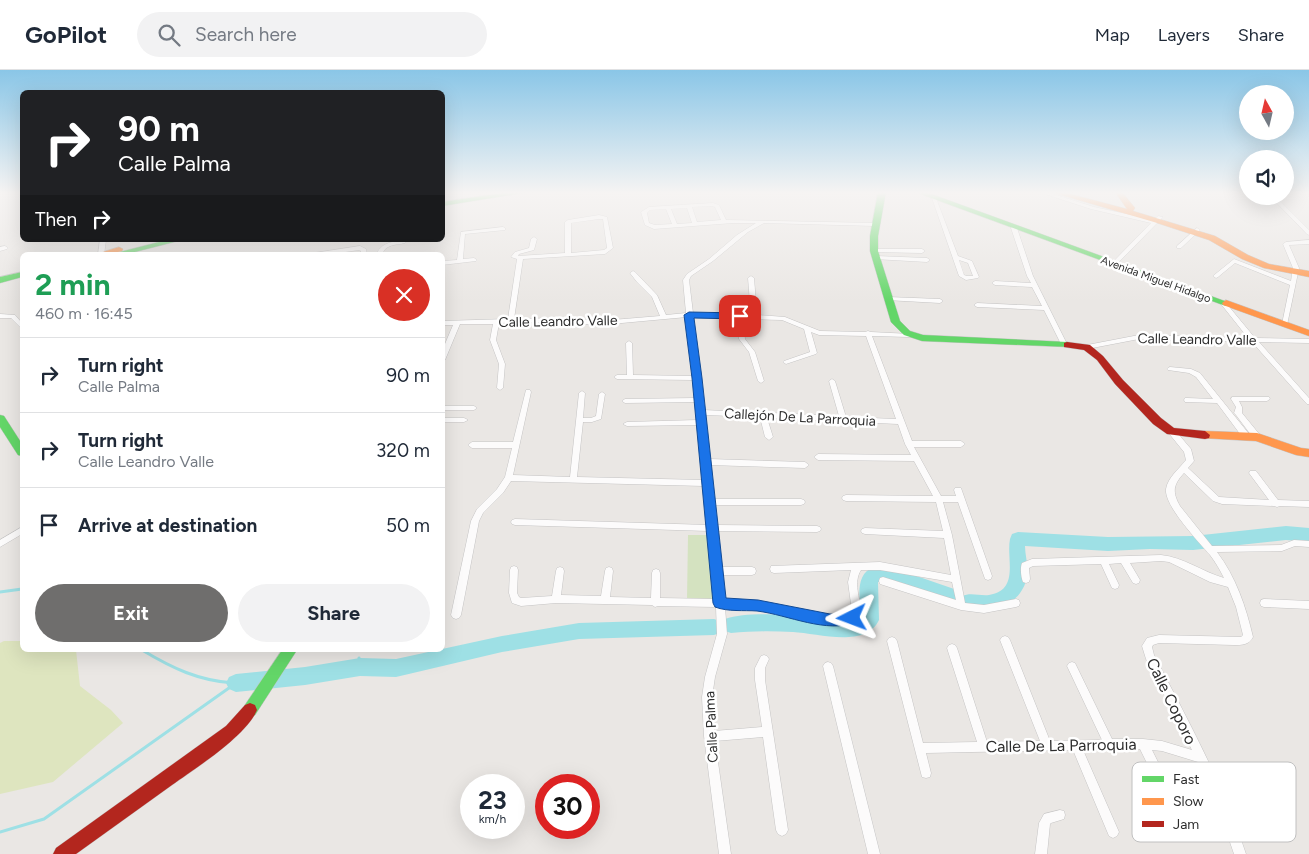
<!DOCTYPE html>
<html lang="en">
<head>
<meta charset="utf-8">
<style>
  :root { --surface:#fff; --page:#f2f2f3; --text:#1f2937; --muted:#747a83; --line:#e0e1e3; --accent:#6f6e6d }
  body { margin:0; font-family:Figtree,sans-serif; background:var(--page); color:var(--text); height:100vh; display:flex; flex-direction:column; font-size:19px; white-space:nowrap }
  * { box-sizing:border-box; margin:0 }
  p { font-size:16px; color:var(--muted) }
  .icon { flex:none; width:28px; height:28px; fill:none; stroke:currentColor; stroke-width:2; stroke-linecap:round; stroke-linejoin:round }
  .map { position:relative; flex:1; overflow:hidden }
  .drawer { position:absolute; left:20px; top:182px; width:425px; height:400px; display:flex; flex-direction:column; background:var(--surface); border-radius:8px; box-shadow:0 5px 20px #0002 }
  .drawer>* { flex:none }
  .hud { position:absolute; left:20px; top:20px; width:425px; height:152px; border-radius:8px; box-shadow:0 5px 20px #0002; background:#202124; color:#fff; overflow:hidden }
  .needle { width:32px; rotate:352deg }
  .fabs { position:absolute; left:1239px; top:15px; display:grid; gap:10px }
  .fabs a { display:grid; place-items:center; width:55px; height:55px; border-radius:50%; background:var(--surface); box-shadow:0 5px 20px #0002; font-size:25px }
  .speed { position:absolute; left:460px; top:704px; display:flex; gap:10px; font-size:25px; font-weight:700; text-align:center }
  .speed>* { display:grid; place-content:center; width:65px; height:65px; border-radius:50%; background:var(--surface); box-shadow:0 5px 20px #0002; line-height:1 }
  .speed small { font-size:12px; font-weight:400 }
  .speed .limit { border:8px solid #d22; background:#fff; color:#111 }
  .pin { position:absolute; display:grid; place-items:center; width:42px; height:42px; color:#fff; margin:-21px; border-radius:10px; box-shadow:0 2px 8px #0006 }
  .me { position:absolute; width:55px; margin:-28px; rotate:267deg; stroke-linejoin:round; filter:drop-shadow(0 0 4px #0008) }
  .turn { display:flex; align-items:center; gap:18px; height:105px; padding:0 15px; font-size:22px }
  .turn .icon { width:65px; height:65px; stroke-width:2.5 }
  .turn b { display:block; font-size:35px; line-height:42px }
  .then { display:flex; align-items:center; height:48px; padding:0 15px; background:#0003; gap:10px; font-size:19px }
  .round { display:grid; place-items:center; flex:none; width:52px; height:52px; border-radius:26px; background:var(--page) }
  .summary { display:flex; align-items:center; justify-content:space-between; height:85px; padding:0 15px }
  h1 { font-size:30px; font-weight:700; line-height:38px; color:#1e9e55 }
  .action { display:flex; gap:10px; margin-top:auto; padding:10px 15px }
  .action a { flex:1; height:58px; border-radius:30px; background:var(--accent); color:#fff; font-size:20px; font-weight:700; line-height:58px; text-align:center }
  .action a+a { background:var(--page); color:var(--text) }
  ul { padding:0; list-style:none }
  li { display:flex; align-items:center; gap:15px; height:75px; padding:0 15px; border-top:1px solid var(--line) }
  li div { flex:1 }
  li b { display:block; font-size:19px }
  li em { font-style:normal }
  header { display:flex; align-items:center; gap:30px; box-sizing:border-box; height:70px; padding:0 25px; background:var(--surface); border-bottom:1px solid var(--line) }
  header strong { font-size:24px }
  nav { display:flex; gap:28px; margin-inline-start:auto; font-size:18px }
  .search { width:350px; height:45px; background:var(--page); display:flex; align-items:center; gap:12px; box-sizing:border-box; padding:0 18px; border-radius:28px; color:var(--muted); font-size:19px }
  .map>svg:first-child { display:block }
  .green { fill:#d4e2c0 }
  .pitch { fill:#dee5bf }
  .lines { fill:none; stroke-linecap:round; stroke-linejoin:round }
  .stream { stroke:#9ee0e5; stroke-width:3 }
  .river { fill:#9ee0e5; fill-rule:evenodd }
  .street-casing { stroke:#c5c4c4; stroke-width:1 }
  .fast-casing { stroke:#c5c4c4; stroke-width:1 }
  .slow-casing { stroke:#c5c4c4; stroke-width:1 }
  .jam-casing { stroke:#c5c4c4; stroke-width:1 }
  .street { fill:#fcfbfb; fill-rule:evenodd }
  .fast { fill:#63d668; fill-rule:evenodd }
  .slow { fill:#ff974d; fill-rule:evenodd }
  .jam { fill:#b3261e; fill-rule:evenodd }
  .route { fill:#1a73e8; stroke:#114b97 }
  .labels { text-anchor:middle; stroke-width:5; stroke-linejoin:round; paint-order:stroke }
  .far-street-label { font-size:11px; fill:#2d2d2d; stroke:#fff }
  .street-label { font-size:14px; fill:#2d2d2d; stroke:#fff }
  .near-street-label { font-size:16px; fill:#2d2d2d; stroke:#fff }
  .key { fill:#fff; stroke:#c0c0c0; stroke-width:1 }
  .key-label { font-size:14px; fill:#2d2d2d }
</style>
</head>
<body>
<header>
<strong>GoPilot</strong>
<div class="search"><svg class="icon" aria-label="search" viewBox="0 0 24 24"><circle cx="10" cy="10" r="6"/><path d="M15 15l6 6"/></svg>Search here</div>
<nav><a>Map</a><a>Layers</a><a>Share</a></nav>
</header>
<div class="map">
<svg width="1309" height="784" viewBox="0 0 1309 784">
  <rect width="100%" height="100%" fill="#eae7e4"/>
  <polygon class="green" points="688,465 708,465 716,531 687,529"/>
  <polygon class="pitch" points="4,571 22,571 22,580 76,580 80,616 111,640 123,653 53,712 0,724 0,573"/>
  <g class="lines">
    <g class="stream">
      <polyline points="0,522 22,519"/>
      <path d="M142,580C172,598 199,611 234,613"/>
      <polyline points="359,588 360,597"/>
      <polyline points="0,762 44,749 236,613"/>
    </g>
    <g class="river">
      <path d="M1286,456L1309,458V472L1286,470L1193,480L1150,479L1108,481L1025,476C1025,486 1029,497 1027,507C1021,537 988,546 962,536L959,531L962,526C971,522 979,526 989,525C1020,520 1006,489 1010,469L1012,464L1018,462L1108,467L1193,466Z"/>
      <path d="M874,497L902,501L957,520L960,525L957,530L951,533L902,515L878,512L879,550C865,579 817,563 793,562C772,561 752,561 731,563L725,561L723,557L720,563L714,565L579,569L502,582L396,607L360,606L305,615L236,622L229,619L226,613L229,607L236,604L305,597L360,588L396,589L502,566L579,553L714,549L720,551L722,555L725,549C745,542 781,544 803,547C823,549 843,557 861,546C860,529 854,504 874,497Z"/>
    </g>
    <g class="street-casing">
      <g id="street">
        <polygon points="1039,122 1047,122 1094,137 1154,150 1158,146 1163,147 1116,195 1114,196 1111,194 1112,193 1151,153 1091,139"/>
        <polygon points="1270,126 1275,126 1309,160 1309,165 1307,164"/>
        <path d="M932,127L936,128L958,186L972,191L979,207L978,208L966,210L959,206L932,128ZM959,190L968,193L973,206H967L964,205Z"/>
        <path d="M713,133L719,135L726,150L877,153V155L875,156L764,153L748,162L713,191L691,206L689,210L693,243L751,245L748,208L751,206L754,208L757,245L785,247L820,261L865,262L868,261L871,262L911,264V266L909,267L872,266L912,371H961L965,374L961,377H914L941,426H956L954,420L955,418H961L992,506L991,509L988,510L985,509L984,506L958,432H943L952,465L965,533L984,535L1016,529L1019,530L1020,533L1019,536L1016,537L984,543L961,540L880,514L879,511L880,508L883,507L956,530L952,512L880,500H861C853,512 860,528 861,542L855,551L843,555L745,538L725,537L727,564L715,607L712,627L714,661L762,657L755,610V598L761,586L764,585L767,586L769,589L765,598V610L788,760L786,764L782,766L778,764L776,760L763,667L715,671L731,784H719L704,666L702,627L705,607L717,564L716,537L658,536L655,537L652,535L556,533L521,536L512,533L509,523L510,500L511,497L514,496L517,497L518,500L517,523L519,527L521,528L552,526L556,501L557,498L560,497L563,498L564,501L561,525L601,526L605,501L606,498L609,497L612,498L613,501L610,527L651,528L652,503L653,500L656,499L659,500L660,503V528L715,529L708,461L515,455L512,454L511,452L512,450L515,449L708,455L704,416L511,411L503,423L483,443L479,451L461,545L459,548L456,549L453,548L451,545L471,451L477,439L497,419L505,407L512,378H472L468,375L472,372H513L526,320H530L531,322L513,405L570,407L579,323L582,321L585,323L583,348H591L596,346L599,324L602,322L605,324L601,349L592,352H583L577,407L703,410L698,355L627,356L623,354L627,352L697,350L695,332L625,333L622,331L625,329L695,328L693,310L617,309L614,307L617,305H627L626,273L629,271L632,273L633,305L693,306L687,247L600,255L556,252L499,253L496,270L505,294L503,318L500,320L497,318L499,294L490,270L493,254H460L445,290L442,292V281L453,255H442V251L508,249L517,189L511,187L515,182L529,178L531,169L534,167L537,169L534,180L519,184L518,186L565,183V152L568,150L599,145L607,147L613,178L605,184L523,189L514,249L556,248L600,251L660,246L652,227L637,212L630,203L633,201L635,202L657,225L666,245L686,243L683,210L687,204L709,189L737,165L756,153H733L654,159L645,155L641,142L649,137ZM712,136L715,137L721,150L697,152L692,137ZM687,138L692,153L677,154L671,139ZM666,139L672,154L655,155L649,153L647,143L650,140ZM599,149H603L607,178L604,180L571,183V153ZM693,247L737,248L739,269L749,282L758,311L761,313L764,311L755,282L745,269L743,249L782,250L804,259L810,282L784,291L783,292L786,294L816,284L817,283L811,262L819,265L866,266L896,349L846,347L835,311L832,309L829,311L839,346L703,340L702,332L703,330L702,328ZM704,345L760,347L765,367L769,370L773,367L767,348L898,354L905,374L911,385L818,384L814,387L818,390L914,391L933,426L846,425L843,426L842,428L843,430L846,431L936,432L943,461L865,458L862,459L861,461L862,463L865,464L944,468L951,505L880,492L771,496L770,499L771,502L774,503L851,500L848,512L852,541L849,545L843,547L745,530H724L721,505H752L755,504L756,501L755,498L752,497H720L716,461L817,462L820,461L821,459L820,457L817,456L716,455L714,435H801L804,434L805,432L804,430L801,429H713L709,395L805,398L809,395L805,392L709,389L705,354L706,352Z"/>
        <polygon points="503,157 505,158 505,160 465,164 463,189 474,188 477,190 476,191 442,195 442,191 457,190 461,162"/>
        <polygon points="1012,157 1017,158 1033,206 1067,274 1066,275 1064,276 1061,274 1044,240 977,237 974,235 977,233 1042,236 1032,217 995,215 992,213 995,211 1031,213 1027,206 1011,158"/>
        <polygon points="1197,158 1200,160 1199,161 1181,178 1177,178 1177,176"/>
        <polygon points="100,170 106,170 104,185 98,185"/>
        <path d="M403,170L406,172L405,173C396,175 385,174 382,185H376C381,173 391,172 403,170Z"/>
        <polygon points="1309,170 1309,174 1289,175 1299,198 1287,255 1283,255 1282,254 1290,215 1235,193 1218,207 1216,208 1213,206 1234,189 1291,211 1293,198 1283,174 1286,172"/>
        <polygon points="5,176 8,178 7,179 0,181 0,177"/>
        <polygon points="360,176 366,179 367,185 361,185 361,181 359,180 325,185 311,185 314,183"/>
        <polygon points="874,179 922,179 925,181 922,183 872,182 871,181"/>
        <polygon points="876,186 927,188 930,190 927,192 874,189 873,188"/>
        <polygon points="888,227 940,229 943,231 940,233 886,230 886,228"/>
        <polygon points="1224,232 1226,233 1255,268 1309,269 1309,273 1259,272 1309,328 1309,334 1307,334 1252,272 1139,269 1087,279 1084,277 1087,275 1139,265 1248,268 1221,234"/>
        <polygon points="0,244 15,245 22,253 22,258 20,257 11,248 0,248"/>
        <polygon points="1170,297 1191,299 1200,303 1249,364 1250,366 1249,368 1243,368 1217,333 1185,332 1184,330 1185,328 1187,328 1213,329 1196,307 1189,303 1168,300 1167,299 1168,298"/>
        <polygon points="1232,327 1269,327 1270,329 1267,331 1239,331 1242,337 1242,343 1260,365 1261,367 1260,369 1254,369 1236,345 1234,343 1236,337 1231,329"/>
        <polygon points="442,336 474,336 477,338 474,340 442,340"/>
        <polygon points="442,348 464,348 468,350 464,352 442,352"/>
        <path d="M1171,358L1174,359L1191,379L1194,391L1188,398L1219,427L1269,430L1249,403L1250,401H1256L1278,430L1309,431V437L1280,436L1277,437L1274,436L1222,434L1213,431L1184,403C1173,415 1172,422 1180,436L1212,476L1281,475L1294,470L1309,471V477L1295,476L1282,481L1217,482C1236,507 1246,537 1253,567C1249,575 1242,575 1234,575L1159,573L1153,575L1152,577L1154,585C1188,650 1223,714 1246,784H1234L1217,734L1198,692L1162,681L1152,680L1191,758L1189,762L1185,764L1181,762L1140,679L1083,680L1119,762L1117,766L1113,768L1109,766L1073,680L926,683L931,703L930,707L926,708L922,707L887,571L889,568L892,567L895,568L897,571L923,673L977,672L947,578L949,575L952,574L955,575L957,578L987,672L1040,671L1000,570L1002,567L1005,566L1008,567L1010,570L1050,671L1102,670L1067,596L1069,593L1072,592L1075,593L1112,669H1143L1162,671L1192,680L1146,589L1142,576L1147,568L1159,565L1241,567L1243,565L1236,537L1228,517L1210,512L1169,492L1161,491L1130,493L1140,510L1139,513L1136,514L1133,513L1121,493L1109,494L1119,515L1118,518L1115,519L1112,518L1101,494L1033,496L1029,498L1030,509L1029,512L1026,513L1023,512C1021,507 1020,498 1022,493L1032,489L1161,485C1183,487 1203,502 1224,508C1220,500 1216,493 1210,485C1199,472 1164,436 1166,419C1168,407 1179,399 1186,390L1184,382L1167,361Z"/>
        <polygon points="22,457 22,464 0,477 0,470"/>
        <polygon points="1264,529 1309,531 1309,539 1264,537 1261,536 1260,533 1261,530"/>
        <polygon points="828,592 831,593 833,596 880,784 868,784 823,596 825,593"/>
        <polygon points="1060,740 1064,741 1065,745 1064,749 1051,753 1050,754 1047,784 1035,784 1039,753 1044,744"/>
      </g>
    </g>
    <g class="fast-casing">
      <g id="fast">
        <polygon points="509,122 529,122 442,136 442,132"/>
        <polygon points="878,122 886,122 878,166 878,181 900,251 910,261 923,265 1067,272 1070,273 1070,277 922,271 904,265 891,252 870,181 870,166"/>
        <polygon points="915,122 926,122 1230,233 1226,236 1223,235"/>
        <polygon points="167,170 182,170 123,185 108,185"/>
        <polygon points="22,202 22,207 0,213 0,207"/>
        <polygon points="0,345 4,346 22,374 22,386 18,385 0,357"/>
        <polygon points="282,580 297,580 255,645 250,647 245,645 243,640 245,635"/>
      </g>
    </g>
    <g class="slow-casing">
      <g id="slow">
        <polygon points="1051,122 1063,122 1127,139 1115,122 1122,122 1135,138 1133,141 1215,166 1248,185 1269,194 1309,201 1309,207 1264,198 1242,189 1209,170 1154,152"/>
        <polygon points="119,177 123,179 122,181 106,185 93,185"/>
        <polygon points="1226,230 1309,260 1309,266 1223,235 1222,233"/>
        <polygon points="1205,361 1257,363 1301,378 1309,379 1309,387 1296,385 1256,371 1201,368 1200,365"/>
      </g>
    </g>
    <g class="jam-casing">
      <g id="jam">
        <polygon points="1067,272 1090,275 1103,286 1123,310 1161,348 1174,358 1205,361 1210,365 1209,368 1205,369 1167,364 1153,354 1115,314 1097,290 1084,280 1064,277 1064,273"/>
        <path d="M250,633L255,635L257,640C246,666 196,698 172,715C140,738 108,761 76,784H53L56,778L226,656L245,635Z"/>
      </g>
    </g>
    <use href="#street" class="street"/>
    <use href="#fast" class="fast"/>
    <use href="#slow" class="slow"/>
    <use href="#jam" class="jam"/>
  </g>
  <linearGradient id="sky" x2="0" y2="1"><stop stop-color="#8ac6e7"/><stop offset="0.53" stop-color="#f6f4f3"/><stop offset="1" stop-color="#f6f4f3" stop-opacity="0"/></linearGradient>
  <rect width="1309" height="232" fill="url(#sky)"/>
  <path class="route" d="M689,242L740,243L744,246L740,249L694,248L702,308L726,528L758,530L830,544L843,545L852,542L857,544L859,548L857,552C826,564 789,545 757,541C744,540 728,542 715,537L713,533L692,308L684,245Z"/>
  <g class="labels">
    <g class="far-street-label">
      <text transform="translate(1156 209) rotate(20)" y="4">Avenida Miguel Hidalgo</text>
    </g>
    <g class="street-label">
      <text transform="translate(558 251) rotate(-1)" y="5">Calle Leandro Valle</text>
      <text transform="translate(1197 269) rotate(1)" y="5">Calle Leandro Valle</text>
      <text transform="translate(800 347) rotate(3)" y="5">Callejón De La Parroquia</text>
      <text transform="translate(711 657) rotate(-93)" y="5">Calle Palma</text>
    </g>
    <g class="near-street-label">
      <text transform="translate(1172 631) rotate(64)" y="6">Calle Coporo</text>
      <text transform="translate(1061 675) rotate(-1)" y="6">Calle De La Parroquia</text>
    </g>
  </g>
  <rect x="1132" y="692" width="164" height="80" rx="8" class="key"/>
  <rect x="1142" y="706" width="22" height="6" fill="#63d668"/>
  <rect x="1142" y="728" width="22" height="7" fill="#ff974d"/>
  <rect x="1142" y="751" width="22" height="6" fill="#b3261e"/>
  <g class="key-label">
    <text x="1173" y="714">Fast</text>
    <text x="1173" y="736">Slow</text>
    <text x="1173" y="759">Jam</text>
  </g>
</svg>
<div class="fabs">
<a><svg class="needle" viewBox="-14 -14 28 28"><path d="M0-13l5 13h-10z" fill="#e53935"/><path d="M0 13l5-13h-10z" fill="#747a83"/></svg></a>
<a><svg class="icon" aria-label="sound" viewBox="0 0 24 24"><path d="M4 9h4l5-4v14l-5-4H4zM17 9q2 3 0 6"/></svg></a>
</div>
<div class="speed"><div>23<small>km/h</small></div><div class="limit">30</div></div>
<div class="pin" style="left:740px;top:246px;background:#d93025"><svg class="icon" aria-label="arrive" viewBox="0 0 24 24"><path d="M6 21V4h12l-3 4 3 4H6"/></svg></div>
<svg class="me" style="left:852px;top:548px" viewBox="-20 -20 40 40"><path d="M0-17L14 15 0 8-14 15z" fill="#1a73e8" stroke="#fff" stroke-width="4"/></svg>
<div class="hud">
<div class="turn"><svg class="icon" aria-label="right" viewBox="0 0 24 24"><path d="M7 20v-9h11M14 6l5 5-5 5"/></svg><div><b>90 m</b>Calle Palma</div></div>
<div class="then">Then<svg class="icon" aria-label="right" viewBox="0 0 24 24"><path d="M7 20v-9h11M14 6l5 5-5 5"/></svg></div>
</div>
<section class="drawer">
<div class="summary"><div><h1>2 min</h1><p>460 m · 16:45</p></div><a class="round" style="background:#d93025;color:#fff"><svg class="icon" aria-label="close" viewBox="0 0 24 24"><path d="M6 6l12 12M18 6L6 18"/></svg></a></div>
<ul>
<li><svg class="icon" aria-label="right" viewBox="0 0 24 24"><path d="M7 20v-9h11M14 6l5 5-5 5"/></svg><div><b>Turn right</b><p>Calle Palma</p></div><em>90 m</em></li>
<li><svg class="icon" aria-label="right" viewBox="0 0 24 24"><path d="M7 20v-9h11M14 6l5 5-5 5"/></svg><div><b>Turn right</b><p>Calle Leandro Valle</p></div><em>320 m</em></li>
<li><svg class="icon" aria-label="arrive" viewBox="0 0 24 24"><path d="M6 21V4h12l-3 4 3 4H6"/></svg><div><b>Arrive at destination</b></div><em>50 m</em></li>
</ul>
<div class="action"><a>Exit</a><a>Share</a></div>
</section>
</div>
</body>
</html>
